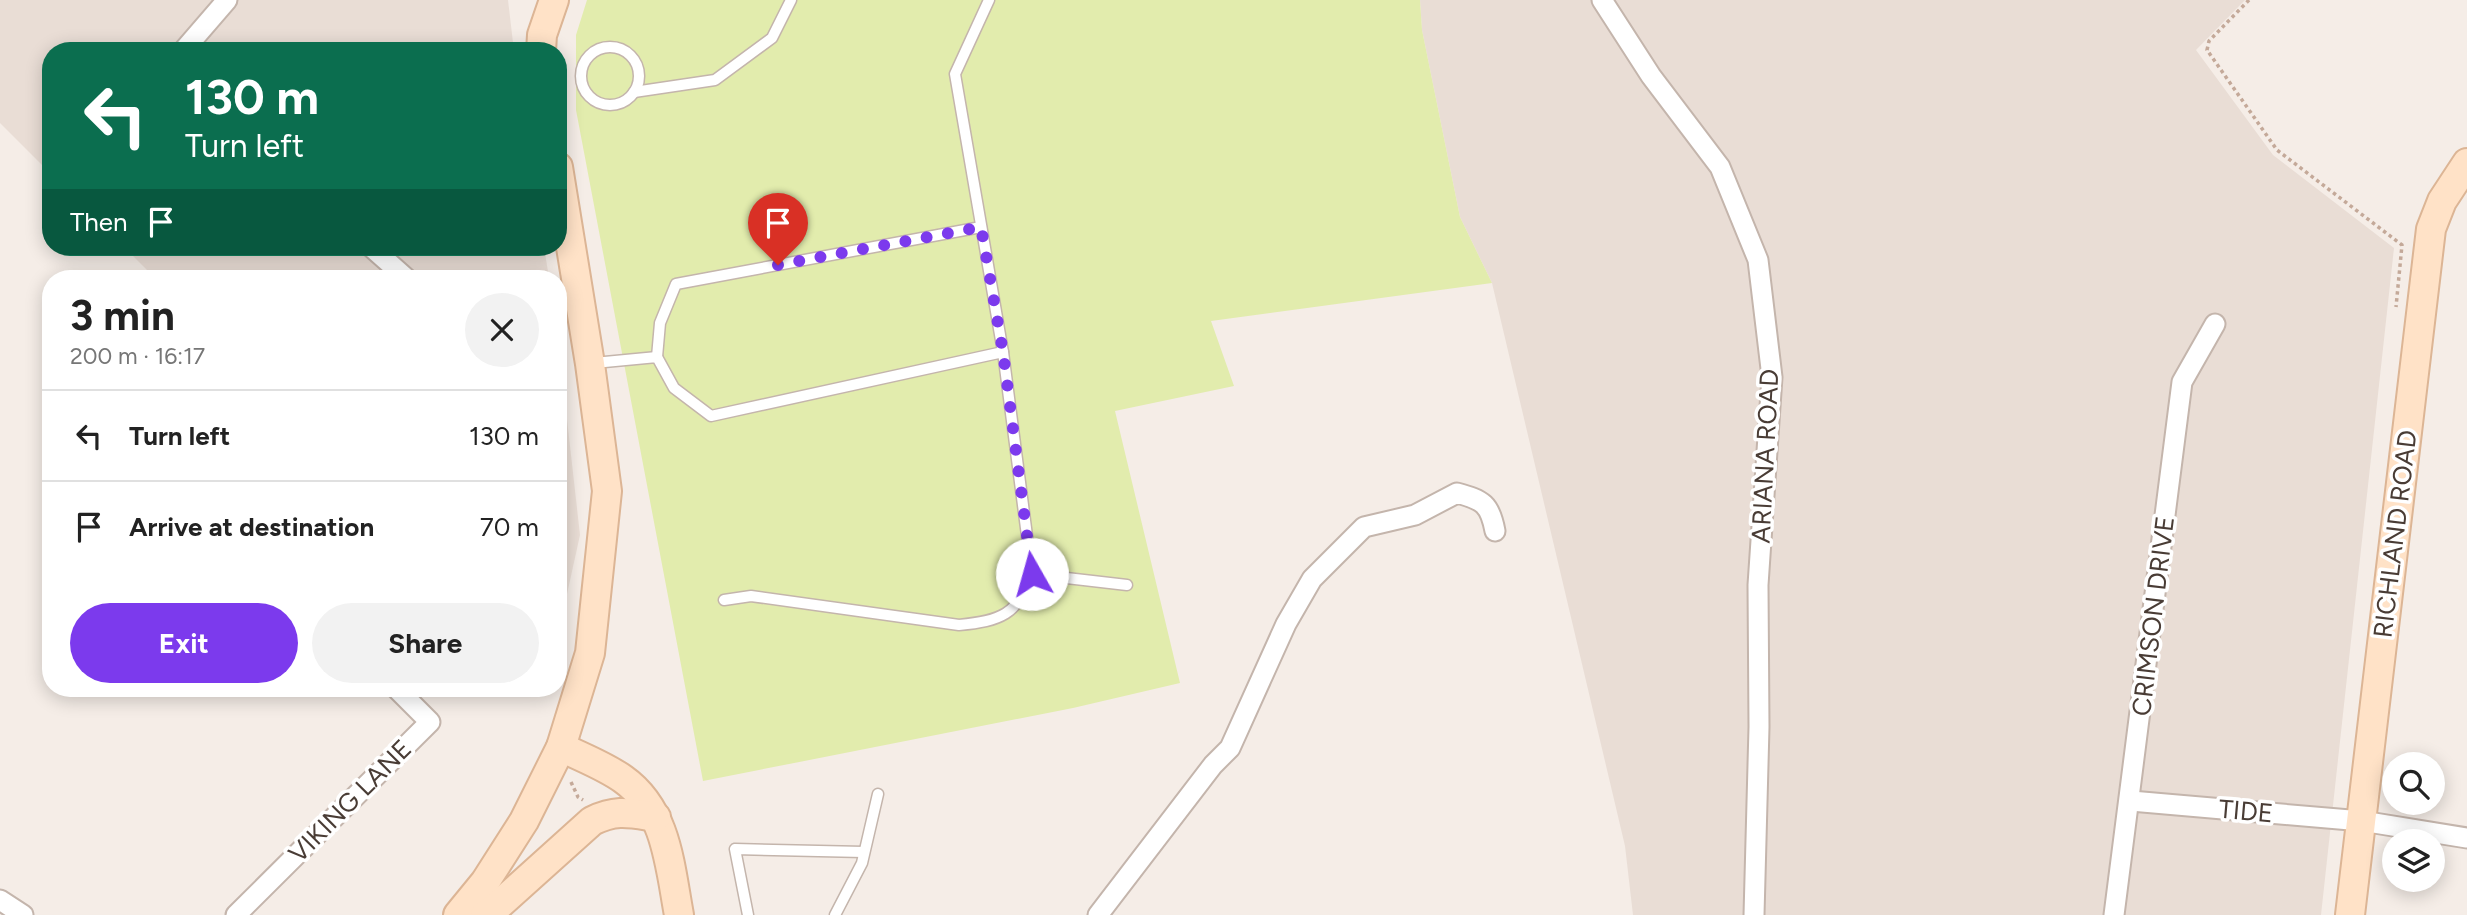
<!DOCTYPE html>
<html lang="en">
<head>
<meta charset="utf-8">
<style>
  :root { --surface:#fff; --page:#f2f2f2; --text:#222; --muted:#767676; --line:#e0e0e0; --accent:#7c3aed }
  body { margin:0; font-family:Figtree,sans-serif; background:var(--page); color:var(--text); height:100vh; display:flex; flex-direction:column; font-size:26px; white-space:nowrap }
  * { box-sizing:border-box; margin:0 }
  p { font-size:23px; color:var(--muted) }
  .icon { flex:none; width:38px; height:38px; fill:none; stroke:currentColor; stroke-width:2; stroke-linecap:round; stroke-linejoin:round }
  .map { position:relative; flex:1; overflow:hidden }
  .side { position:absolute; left:42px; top:270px; width:525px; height:427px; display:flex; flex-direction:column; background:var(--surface); border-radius:28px; box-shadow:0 4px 18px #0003 }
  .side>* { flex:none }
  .hud { position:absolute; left:42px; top:42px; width:525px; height:214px; border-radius:28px; box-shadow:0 4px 18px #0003; background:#0b6e4f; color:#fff; overflow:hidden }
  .tools { position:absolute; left:2382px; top:752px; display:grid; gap:14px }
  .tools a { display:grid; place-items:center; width:63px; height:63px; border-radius:50%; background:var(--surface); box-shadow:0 4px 18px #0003; font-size:35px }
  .pin { position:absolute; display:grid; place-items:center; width:60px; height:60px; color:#fff; margin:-72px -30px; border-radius:50% 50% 50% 0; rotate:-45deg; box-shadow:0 0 7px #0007 }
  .pin .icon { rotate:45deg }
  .me { position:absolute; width:77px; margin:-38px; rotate:353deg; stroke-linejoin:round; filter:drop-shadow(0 0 5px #0008) }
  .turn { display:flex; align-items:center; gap:24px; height:147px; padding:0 28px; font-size:32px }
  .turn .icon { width:91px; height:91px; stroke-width:2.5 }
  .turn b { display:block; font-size:49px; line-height:60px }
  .then { display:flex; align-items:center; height:66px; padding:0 28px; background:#0003; gap:14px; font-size:26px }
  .round { display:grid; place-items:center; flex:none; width:74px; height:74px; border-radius:37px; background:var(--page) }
  .head { display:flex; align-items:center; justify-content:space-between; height:119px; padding:0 28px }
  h1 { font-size:42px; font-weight:700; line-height:52px }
  .primary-button { display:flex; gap:14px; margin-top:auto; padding:14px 28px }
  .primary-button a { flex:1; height:80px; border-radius:42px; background:var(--accent); color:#fff; font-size:28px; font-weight:700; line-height:80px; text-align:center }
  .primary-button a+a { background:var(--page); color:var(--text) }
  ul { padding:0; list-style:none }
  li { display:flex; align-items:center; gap:21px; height:91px; padding:0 28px; border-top:2px solid var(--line) }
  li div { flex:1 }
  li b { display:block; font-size:26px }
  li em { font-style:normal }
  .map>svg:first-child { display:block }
  .residential { fill:#e9ddd5 }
  .green { fill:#e2ecad }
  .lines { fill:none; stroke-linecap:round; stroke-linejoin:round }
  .lane-casing { stroke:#c4b5ac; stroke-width:13 }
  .street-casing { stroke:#c4b5ac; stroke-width:23 }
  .secondary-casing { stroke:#dcb595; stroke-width:32 }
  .path { stroke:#c4a999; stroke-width:3.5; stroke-dasharray:3.5 3.5; stroke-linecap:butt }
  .lane { stroke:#fff; stroke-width:10 }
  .street { stroke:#fff; stroke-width:19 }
  .secondary { stroke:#ffe2c7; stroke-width:28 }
  .route { stroke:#7c3aed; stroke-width:12; stroke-dasharray:0 21.6 }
  .labels { text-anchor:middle; stroke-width:7; stroke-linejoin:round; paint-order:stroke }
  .street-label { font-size:26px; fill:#493c35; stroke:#fff }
</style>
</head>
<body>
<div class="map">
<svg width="2467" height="915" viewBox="0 0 2467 915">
  <rect width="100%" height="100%" fill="#f5ede7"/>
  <g class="residential">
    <polygon points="0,0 508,0 514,51 51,51 51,174 0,123"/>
    <polygon points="1420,0 2245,0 2196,50 2273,155 2394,248 2321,915 1633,915 1625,846 1492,283 1460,217 1422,30"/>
    <polygon points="124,247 544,247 549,278 155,278"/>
    <polygon points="558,339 580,535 558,635"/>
  </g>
  <polygon class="green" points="587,0 1420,0 1422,30 1460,217 1492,283 1211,321 1234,386 1115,411 1180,683 1073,708 703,781 576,110 576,35"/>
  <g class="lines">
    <g class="lane-casing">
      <g id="lane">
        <polyline points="989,0 955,74 1003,352"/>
        <circle cx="610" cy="76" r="29"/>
        <polyline points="634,92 715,80 772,38 791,0"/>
        <polyline points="657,357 660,323 676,284 981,227"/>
        <path d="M594,363L657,357L674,388L711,416L1003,352L1032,574C1018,615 1000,621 959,625L751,596L724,600"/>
        <polyline points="1032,574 1127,585"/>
        <polyline points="748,915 735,849 864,852"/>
        <polyline points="835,915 862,863 878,794"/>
      </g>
    </g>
    <g class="street-casing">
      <g id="street">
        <polyline points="1602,0 1651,76 1720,167 1758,260 1772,377 1758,585 1759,727 1754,915"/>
        <polyline points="183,51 227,0"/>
        <polyline points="371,247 406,278"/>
        <polyline points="2131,801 2362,821 2467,838"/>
        <polyline points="0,900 23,915"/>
        <polyline points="236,915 430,722 396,688"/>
        <path d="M1098,915L1213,765L1230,748L1286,624L1312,579L1364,527L1415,515L1457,493C1483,500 1490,504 1495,531"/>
        <polyline points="2114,915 2182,382 2215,324"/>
      </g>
    </g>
    <g class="secondary-casing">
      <g id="secondary">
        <polyline points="541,51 542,35 554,0"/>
        <path d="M561,747C581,757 605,766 623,779C667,810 670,867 679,915"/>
        <polyline points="458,915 485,882 524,821 561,747 590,653 607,491 590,364 558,167"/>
        <path d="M485,915L492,911L592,821C617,809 629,813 656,817"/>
        <polyline points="2350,915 2431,229 2442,201 2467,163"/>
      </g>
    </g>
    <g class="path">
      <polyline points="2249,0 2209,41 2207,50 2277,150 2402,245 2396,307"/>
      <polyline points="571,782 578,797 583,800"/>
    </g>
    <use href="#lane" class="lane"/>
    <use href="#street" class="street"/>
    <use href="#secondary" class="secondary"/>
  </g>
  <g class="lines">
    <polyline class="route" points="778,265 981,227 1003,352 1032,574"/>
  </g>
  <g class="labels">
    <g class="street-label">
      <text transform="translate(1765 456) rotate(-87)" y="9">ARIANA ROAD</text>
      <text transform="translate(2395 534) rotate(-83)" y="9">RICHLAND ROAD</text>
      <text transform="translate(2153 616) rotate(-83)" y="9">CRIMSON DRIVE</text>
      <text transform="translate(350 801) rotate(-45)" y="9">VIKING LANE</text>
      <text transform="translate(2246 811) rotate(5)" y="9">TIDE</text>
    </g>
  </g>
</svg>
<div class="tools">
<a><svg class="icon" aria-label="search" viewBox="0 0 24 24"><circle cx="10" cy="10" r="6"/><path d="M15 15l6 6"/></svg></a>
<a><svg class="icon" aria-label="layers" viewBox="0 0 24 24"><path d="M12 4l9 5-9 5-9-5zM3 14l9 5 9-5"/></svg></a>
</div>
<div class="pin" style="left:778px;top:265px;background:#d93025"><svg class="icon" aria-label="arrive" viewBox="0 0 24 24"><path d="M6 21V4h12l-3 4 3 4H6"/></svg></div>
<svg class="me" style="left:1032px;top:574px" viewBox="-20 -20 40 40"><circle r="19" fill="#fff"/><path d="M0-13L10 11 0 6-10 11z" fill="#7c3aed"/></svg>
<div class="hud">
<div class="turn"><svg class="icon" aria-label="left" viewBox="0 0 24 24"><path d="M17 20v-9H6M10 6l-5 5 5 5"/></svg><div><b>130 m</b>Turn left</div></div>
<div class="then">Then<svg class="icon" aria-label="arrive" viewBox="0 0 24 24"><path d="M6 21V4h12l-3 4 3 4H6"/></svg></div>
</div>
<section class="side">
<div class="head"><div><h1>3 min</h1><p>200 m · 16:17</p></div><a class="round"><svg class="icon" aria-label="close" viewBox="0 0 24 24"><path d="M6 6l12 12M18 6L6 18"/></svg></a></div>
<ul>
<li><svg class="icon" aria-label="left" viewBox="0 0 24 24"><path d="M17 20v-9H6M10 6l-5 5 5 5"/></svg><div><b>Turn left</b></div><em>130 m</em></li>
<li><svg class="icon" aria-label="arrive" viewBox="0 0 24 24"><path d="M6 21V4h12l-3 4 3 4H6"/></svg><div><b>Arrive at destination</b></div><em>70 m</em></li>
</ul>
<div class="primary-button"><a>Exit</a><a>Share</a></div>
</section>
</div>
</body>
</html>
